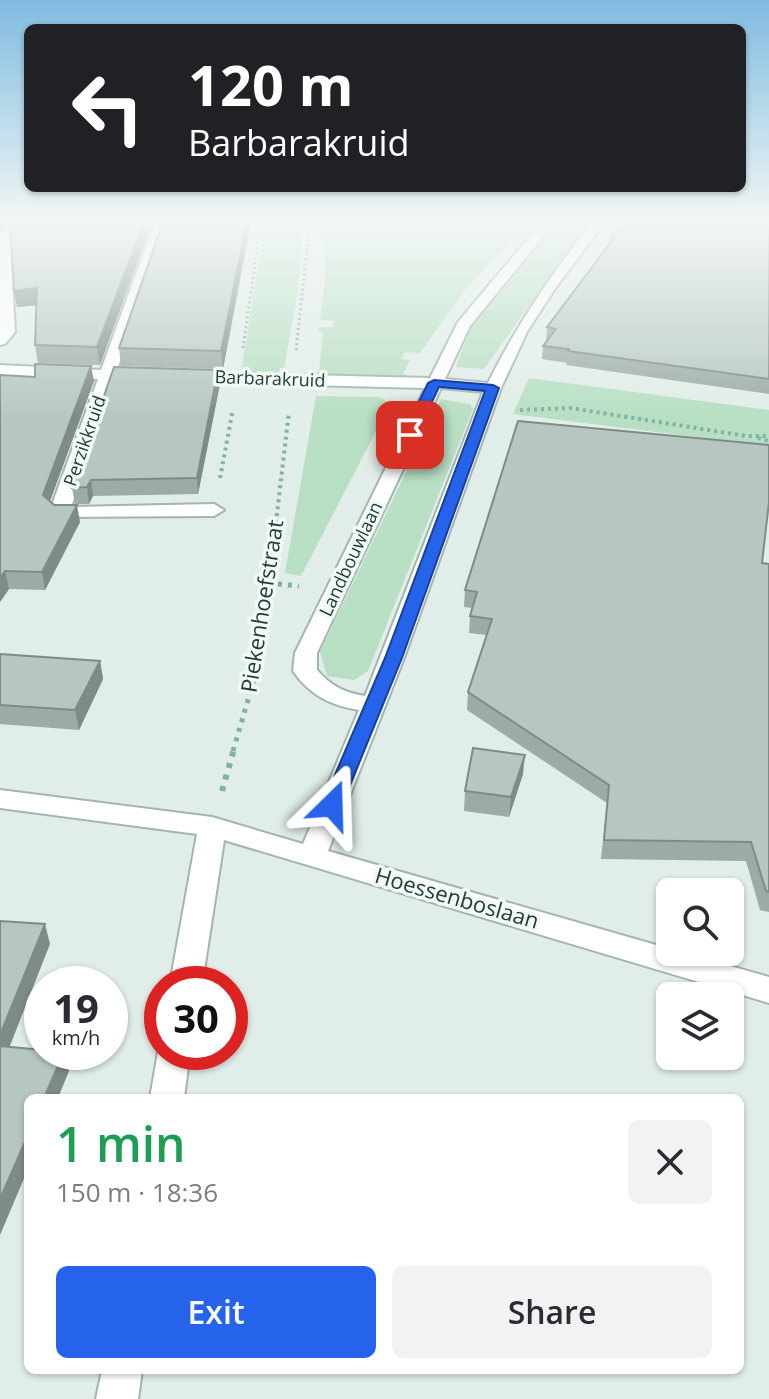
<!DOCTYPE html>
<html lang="en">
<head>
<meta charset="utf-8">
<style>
  :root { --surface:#fff; --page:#f2f2f3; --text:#2b2b33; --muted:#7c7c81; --accent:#2563eb }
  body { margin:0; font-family:"Open Sans",sans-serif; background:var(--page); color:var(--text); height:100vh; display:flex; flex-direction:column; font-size:30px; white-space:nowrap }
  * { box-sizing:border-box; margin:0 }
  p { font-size:26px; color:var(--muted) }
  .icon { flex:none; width:44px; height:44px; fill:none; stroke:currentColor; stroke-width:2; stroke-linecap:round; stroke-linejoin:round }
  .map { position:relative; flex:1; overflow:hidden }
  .side { position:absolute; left:24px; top:1094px; width:720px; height:280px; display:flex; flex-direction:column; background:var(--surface); border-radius:12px; box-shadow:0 2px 6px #0004 }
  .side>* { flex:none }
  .guide { position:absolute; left:24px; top:24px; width:722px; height:168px; border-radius:12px; box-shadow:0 2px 6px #0004; background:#202124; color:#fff; overflow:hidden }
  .controls { position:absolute; left:656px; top:878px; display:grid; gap:16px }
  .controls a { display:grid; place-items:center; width:88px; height:88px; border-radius:12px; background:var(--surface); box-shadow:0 2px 6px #0004; font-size:40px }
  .speed { position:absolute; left:24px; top:966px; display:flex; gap:16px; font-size:40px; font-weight:700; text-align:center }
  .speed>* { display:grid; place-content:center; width:104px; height:104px; border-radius:50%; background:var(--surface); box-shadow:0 2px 6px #0004; line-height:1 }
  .speed small { font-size:20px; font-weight:400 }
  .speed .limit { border:12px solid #d22; background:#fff; color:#111 }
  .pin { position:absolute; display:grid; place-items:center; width:68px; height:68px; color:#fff; margin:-34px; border-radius:16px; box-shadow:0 4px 12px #0006 }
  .me { position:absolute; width:88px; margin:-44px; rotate:22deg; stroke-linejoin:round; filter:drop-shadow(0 0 6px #0008) }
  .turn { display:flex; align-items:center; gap:28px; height:168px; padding:0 32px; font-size:36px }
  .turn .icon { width:104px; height:104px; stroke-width:2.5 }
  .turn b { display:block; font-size:56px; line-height:68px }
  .round { display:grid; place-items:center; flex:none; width:84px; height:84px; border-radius:12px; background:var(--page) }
  .headline { display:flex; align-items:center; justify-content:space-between; height:136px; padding:0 32px }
  h1 { font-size:48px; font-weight:600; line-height:60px; color:#1e9e55 }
  .cta { display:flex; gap:16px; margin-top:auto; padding:16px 32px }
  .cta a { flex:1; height:92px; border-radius:12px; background:var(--accent); color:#fff; font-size:32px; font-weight:600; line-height:92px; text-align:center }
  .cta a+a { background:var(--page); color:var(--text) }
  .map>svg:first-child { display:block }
  .green { fill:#b8dfc4 }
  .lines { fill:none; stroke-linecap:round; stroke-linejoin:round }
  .street-casing { stroke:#a3b5af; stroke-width:4 }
  .path-far3 { stroke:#7fb2a4; stroke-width:3; stroke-dasharray:2 3; stroke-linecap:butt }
  .path-far2 { stroke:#7fb2a4; stroke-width:4; stroke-dasharray:3 4; stroke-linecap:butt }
  .path-far1 { stroke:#7fb2a4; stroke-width:5; stroke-dasharray:4 6; stroke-linecap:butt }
  .path { stroke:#7fb2a4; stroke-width:6; stroke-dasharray:5 7; stroke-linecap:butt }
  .street { fill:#fff; fill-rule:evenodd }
  .wall { fill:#9daba6 }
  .shaded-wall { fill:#7f8b87 }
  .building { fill:#b6c7c1; stroke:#7f8b87; stroke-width:2 }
  .route { fill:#2563eb; stroke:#184099; stroke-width:2 }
  .labels { text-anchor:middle; stroke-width:7; stroke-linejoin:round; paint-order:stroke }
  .far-street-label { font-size:18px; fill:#203e37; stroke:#f2f9f5 }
  .street-label { font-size:22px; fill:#203e37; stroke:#f2f9f5 }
</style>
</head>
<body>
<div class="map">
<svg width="769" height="1399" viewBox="0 0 769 1399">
  <rect width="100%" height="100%" fill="#e1ede8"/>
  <g class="green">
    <polygon points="265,222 303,222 298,291 284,368 280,368 278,374 241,373"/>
    <polygon points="325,222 528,222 464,291 420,353 405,352 401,359 410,360 403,374 407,375 405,379 313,376 313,373 319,372 323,333 318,332 319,327 333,327 334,321 320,320 325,280"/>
    <polygon points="560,222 589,222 484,369 456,367 471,326"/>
    <polygon points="529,378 769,410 769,446 513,414"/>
    <polygon points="316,396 378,397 388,402 389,406 301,576 285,573"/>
    <polygon points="441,399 470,404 473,409 368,671 354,680 327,676 320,652"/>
  </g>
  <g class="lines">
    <g class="street-casing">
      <g id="street">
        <polygon points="16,222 31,222 10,236 15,332 5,344 0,345 0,232"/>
        <polygon points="155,222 167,222 117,370 142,371 150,376 142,381 114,380 71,507 214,504 224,510 214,516 52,517 49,513 98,379 0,375 0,365 101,370"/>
        <path d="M542,222H555L470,326L445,379L488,383C517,324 552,274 592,222H605L556,287L527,332L501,388L404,658L328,851L670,949V952H681L769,977V1003L224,840L202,984H170L197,834L0,808V790L212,817L303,844L359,710C330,705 311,696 293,671L295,653L425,388L187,382L179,377L187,372L430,378L458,322ZM441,388L483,392L365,696C345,693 331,686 317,670V653Z"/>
        <polygon points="162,1043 162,1052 190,1052 184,1098 150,1098 158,1052"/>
        <polygon points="102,1370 142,1370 138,1399 96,1399"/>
      </g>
    </g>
    <g class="path-far3">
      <polyline points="243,348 261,222"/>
      <polyline points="296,350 310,222"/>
    </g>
    <g class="path-far2">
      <polyline points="520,410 571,408 746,436 769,436"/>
      <polyline points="758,438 769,441"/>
      <polyline points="220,478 233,409"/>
      <polyline points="275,530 289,412"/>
    </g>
    <g class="path-far1">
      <polyline points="268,583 299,586"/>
      <polyline points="233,751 258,666 275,528"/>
    </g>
    <polyline class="path" points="222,791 234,749"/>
    <use href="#street" class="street"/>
  </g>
  <g class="wall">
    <polygon points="152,222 100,365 38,363 35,345 36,305 17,307"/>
    <polygon points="163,222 251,222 223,369 121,366 119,348"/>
    <polygon points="769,222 769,394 566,365 567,363 542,359 543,346 546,341 547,327 609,245 610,237"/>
    <polygon points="0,375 94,381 50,501 80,522 45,590 9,589 0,602"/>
    <polygon points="220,384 198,494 93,496 89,504 75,504 72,488"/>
    <polygon points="762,563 769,564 769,912 760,910 746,861 601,859 607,803 467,710 468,692 486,635 469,633 470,616 472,608 464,607 465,590"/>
    <polygon points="0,654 100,661 103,679 79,730 0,724"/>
    <polygon points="523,774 509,817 464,811 465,791"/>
  </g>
  <g class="shaded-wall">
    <polygon points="0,222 10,222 0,230"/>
    <polygon points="144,222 152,222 100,365 97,347"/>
    <polygon points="247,222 251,222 223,369 221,351"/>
    <polygon points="37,288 40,305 17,307 14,291"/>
    <polygon points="91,366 94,381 46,512 43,495"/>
    <polygon points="218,370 220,384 198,494 197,478"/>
    <polygon points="91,480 93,496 89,504 87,487"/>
    <polygon points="77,505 80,522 45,590 42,572"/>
    <polygon points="5,571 9,589 0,602 0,578"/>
    <polygon points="100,661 103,679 79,730 75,710"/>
    <polygon points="525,755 523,774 509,817 511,797"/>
    <polygon points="45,924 50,944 2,1066 0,1061 0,1035"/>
    <polygon points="64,1052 69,1071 58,1098 44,1098"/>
    <polygon points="28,1135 28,1169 0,1235 0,1199"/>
  </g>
  <g class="building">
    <polygon points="10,222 144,222 97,347 35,345 37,288 14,291"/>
    <polygon points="163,222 247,222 221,351 119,348"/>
    <polygon points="620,222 769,222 769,379 568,351 569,349 543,346 556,329 547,327 614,238 610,237"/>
    <polygon points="35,364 91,366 43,495 54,505 77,505 42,572 5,571 0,578 0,375 35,377"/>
    <polygon points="114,367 218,370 197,478 91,480 87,487 72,488"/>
    <polygon points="518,421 769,445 769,502 762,563 769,564 769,892 766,891 751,842 604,840 609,785 468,692 492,619 470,616 477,592 465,590"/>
    <polygon points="0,654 100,661 75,710 0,705"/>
    <polygon points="473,748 525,755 511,797 465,791"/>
    <polygon points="0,921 45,924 0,1035"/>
    <polygon points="0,1046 42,1050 42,1052 64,1052 44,1098 28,1098 28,1135 0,1199"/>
  </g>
  <linearGradient id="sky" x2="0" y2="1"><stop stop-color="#80bbe0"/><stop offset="0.53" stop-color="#f2f7f5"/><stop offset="1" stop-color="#f2f7f5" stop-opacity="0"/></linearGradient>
  <rect width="769" height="418" fill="url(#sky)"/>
  <polygon class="route" points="434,380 493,385 499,388 402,658 342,805 332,812 322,805 385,658 485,391 439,387 416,435 405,438 403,435 428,383"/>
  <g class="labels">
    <g class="far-street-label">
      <text transform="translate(270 379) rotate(2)" y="6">Barbarakruid</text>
      <text transform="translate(85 441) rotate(-71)" y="6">Perzikkruid</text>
      <text transform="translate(351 559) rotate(-65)" y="6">Landbouwlaan</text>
    </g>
    <g class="street-label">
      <text transform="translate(262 606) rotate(-81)" y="8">Piekenhoefstraat</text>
      <text transform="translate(457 898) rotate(16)" y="8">Hoessenboslaan</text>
    </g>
  </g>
</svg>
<div class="controls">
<a><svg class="icon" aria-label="search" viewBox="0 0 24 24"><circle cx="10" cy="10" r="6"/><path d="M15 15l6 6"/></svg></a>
<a><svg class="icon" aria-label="layers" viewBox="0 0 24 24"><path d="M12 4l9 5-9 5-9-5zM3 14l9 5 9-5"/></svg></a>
</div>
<div class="speed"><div>19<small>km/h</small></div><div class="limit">30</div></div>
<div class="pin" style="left:410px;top:435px;background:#d93025"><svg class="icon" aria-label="arrive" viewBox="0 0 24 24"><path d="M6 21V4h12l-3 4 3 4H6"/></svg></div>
<svg class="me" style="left:332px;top:805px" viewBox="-20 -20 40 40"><path d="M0-17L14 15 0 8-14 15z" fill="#2563eb" stroke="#fff" stroke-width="4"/></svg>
<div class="guide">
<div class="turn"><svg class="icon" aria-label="left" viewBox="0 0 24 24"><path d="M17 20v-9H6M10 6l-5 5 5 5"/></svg><div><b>120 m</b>Barbarakruid</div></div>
</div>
<section class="side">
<div class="headline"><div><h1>1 min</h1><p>150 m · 18:36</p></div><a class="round"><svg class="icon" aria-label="close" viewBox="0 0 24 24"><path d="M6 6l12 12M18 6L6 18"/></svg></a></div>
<div class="cta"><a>Exit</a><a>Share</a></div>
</section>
</div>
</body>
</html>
